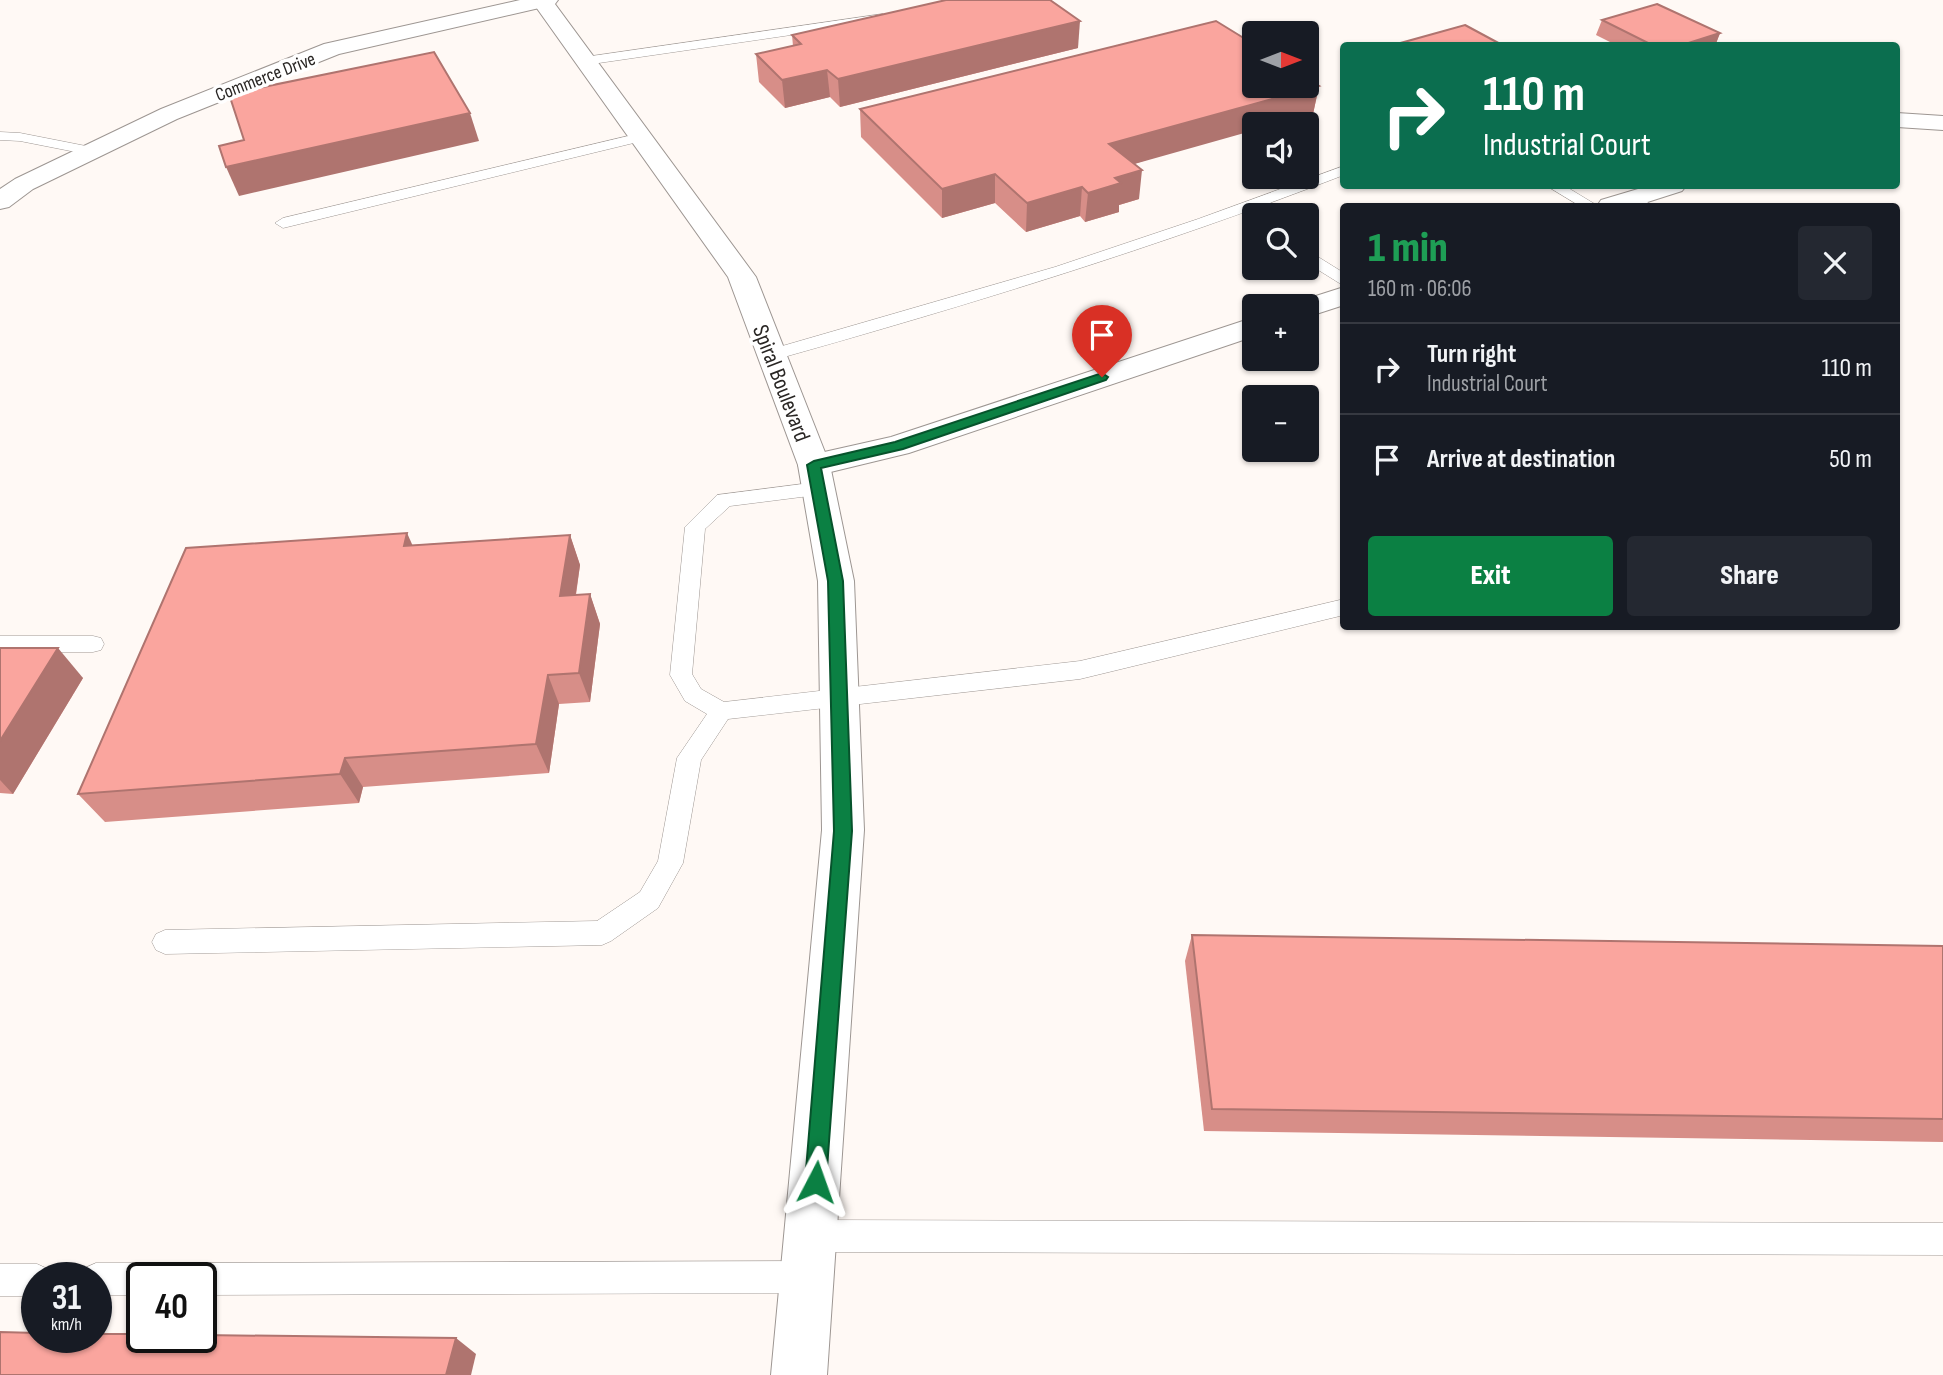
<!DOCTYPE html>
<html lang="en">
<head>
<meta charset="utf-8">
<style>
  :root { --surface:#171b24; --page:#242831; --text:#f1f3f6; --muted:#9ea1a6; --line:#363941; --accent:#0b8043 }
  body { margin:0; font-family:"Sofia Sans Condensed",sans-serif; background:var(--page); color:var(--text); height:100vh; display:flex; flex-direction:column; font-size:26px; white-space:nowrap }
  * { box-sizing:border-box; margin:0 }
  p { font-size:23px; color:var(--muted) }
  .icon { flex:none; width:38px; height:38px; fill:none; stroke:currentColor; stroke-width:2; stroke-linecap:round; stroke-linejoin:round }
  .map { position:relative; flex:1; overflow:hidden }
  .drawer { position:absolute; left:1340px; top:203px; width:560px; height:427px; display:flex; flex-direction:column; background:var(--surface); border-radius:7px; box-shadow:0 2px 5px #0004 }
  .drawer>* { flex:none }
  .top-card { position:absolute; left:1340px; top:42px; width:560px; height:147px; border-radius:7px; box-shadow:0 2px 5px #0004; background:#0b6e4f; color:#fff; overflow:hidden }
  .needle { width:46px; rotate:90deg }
  .buttons { position:absolute; left:1242px; top:21px; display:grid; gap:14px }
  .buttons a { display:grid; place-items:center; width:77px; height:77px; border-radius:7px; background:var(--surface); box-shadow:0 2px 5px #0004; font-size:35px }
  .speed { position:absolute; left:21px; top:1262px; display:flex; gap:14px; font-size:35px; font-weight:700; text-align:center }
  .speed>* { display:grid; place-content:center; width:91px; height:91px; border-radius:50%; background:var(--surface); box-shadow:0 2px 5px #0004; line-height:1 }
  .speed small { font-size:18px; font-weight:400 }
  .speed .limit { border:4px solid #111; border-radius:10px; background:#fff; color:#111 }
  .pin { position:absolute; display:grid; place-items:center; width:60px; height:60px; color:#fff; margin:-72px -30px; border-radius:50% 50% 50% 0; rotate:-45deg; box-shadow:0 0 7px #0007 }
  .pin .icon { rotate:45deg }
  .me { position:absolute; width:77px; margin:-38px; rotate:4deg; stroke-linejoin:round; filter:drop-shadow(0 0 5px #0008) }
  .turn { display:flex; align-items:center; gap:24px; height:147px; padding:0 28px; font-size:32px }
  .turn .icon { width:91px; height:91px; stroke-width:2.5 }
  .turn b { display:block; font-size:49px; line-height:60px }
  .round { display:grid; place-items:center; flex:none; width:74px; height:74px; border-radius:7px; background:var(--page) }
  .head { display:flex; align-items:center; justify-content:space-between; height:119px; padding:0 28px }
  h1 { font-size:42px; font-weight:800; line-height:52px; color:#1e9e55 }
  .primary-button { display:flex; gap:14px; margin-top:auto; padding:14px 28px }
  .primary-button a { flex:1; height:80px; border-radius:7px; background:var(--accent); color:#fff; font-size:28px; font-weight:800; line-height:80px; text-align:center }
  .primary-button a+a { background:var(--page); color:var(--text) }
  ul { padding:0; list-style:none }
  li { display:flex; align-items:center; gap:21px; height:91px; padding:0 28px; border-top:2px solid var(--line) }
  li div { flex:1 }
  li b { display:block; font-size:26px }
  li em { font-style:normal }
  .map>svg:first-child { display:block }
  .lines { fill:none; stroke-linecap:round; stroke-linejoin:round }
  .lane-casing { stroke:#9d9692; stroke-width:1 }
  .street-casing { stroke:#9d9692; stroke-width:2 }
  .secondary-casing { stroke:#9d9692; stroke-width:2 }
  .lane { fill:#fff; fill-rule:evenodd }
  .street { fill:#fff; fill-rule:evenodd }
  .secondary { fill:#fff; fill-rule:evenodd }
  .wall { fill:#d78e88 }
  .shaded-wall { fill:#af746f }
  .building { fill:#faa59e; stroke:#af746f; stroke-width:2 }
  .route { fill:#0b8043; stroke:#07532c; stroke-width:2 }
  .labels { text-anchor:middle; stroke-width:7; stroke-linejoin:round; paint-order:stroke }
  .far-street-label { font-size:19px; fill:#292624; stroke:#fff }
  .street-label { font-size:23px; fill:#292624; stroke:#fff }
</style>
</head>
<body>
<div class="map">
<svg width="1943" height="1375" viewBox="0 0 1943 1375">
  <rect width="100%" height="100%" fill="#fff9f5"/>
  <g class="lines">
    <g class="lane-casing">
      <g id="lane">
        <polygon points="883,14 889,18 887,21 585,65 578,61 585,57"/>
        <polygon points="0,132 20,133 91,147 98,151 91,155 20,141 0,140"/>
        <polygon points="641,133 648,137 646,140 283,228 275,223 283,218"/>
        <path d="M1344,166V175C1158,247 969,305 777,359L771,360L762,355L765,351L1055,267L1198,219Z"/>
        <polygon points="1547,186 1565,186 1598,206 1580,206"/>
        <path d="M1633,194L1654,206C1643,207 1632,208 1625,199Z"/>
        <polygon points="1307,250 1344,273 1344,286 1307,263"/>
        <polygon points="818,482 825,484 828,489 825,494 730,506 705,529 692,674 701,689 724,702 1080,661 1344,599 1344,615 1080,679 728,719 701,760 683,863 658,908 611,941 602,945 165,954 156,950 152,942 156,934 165,930 597,921 640,892 658,861 677,758 707,714 685,701 670,675 685,527 717,495"/>
        <polygon points="0,636 93,636 101,638 104,644 101,650 93,652 0,652"/>
        <polygon points="811,1220 1943,1223 1943,1255 811,1252 800,1247 795,1236 800,1225"/>
        <polygon points="807,1261 818,1266 823,1277 818,1288 807,1293 201,1295 201,1278 186,1278 190,1268 201,1263"/>
        <polygon points="96,1263 142,1263 153,1268 157,1278 142,1278 142,1295 96,1295 96,1278 81,1278 85,1268"/>
        <polygon points="0,1264 37,1264 48,1269 52,1278 37,1278 37,1296 0,1296"/>
      </g>
    </g>
    <g class="street-casing">
      <g id="street">
        <polygon points="520,0 558,0 555,4 548,6 339,54 177,119 33,189 9,207 0,209 0,189 15,179 161,109 324,44"/>
        <polygon points="1897,113 1943,116 1943,130 1897,127"/>
        <polygon points="1648,186 1686,186 1682,191 1635,206 1597,206 1601,200"/>
        <polygon points="1344,287 1344,305 1307,317 1307,306 1294,306 1297,302"/>
        <polygon points="1255,317 1255,336 909,453 814,476 802,473 798,465 802,457 891,437"/>
      </g>
    </g>
    <g class="secondary-casing">
      <polygon id="secondary" points="531,0 552,0 756,277 830,465 854,581 864,830 827,1375 771,1375 822,830 818,581 798,465 728,277"/>
    </g>
    <use href="#lane" class="lane"/>
    <use href="#street" class="street"/>
    <use href="#secondary" class="secondary"/>
  </g>
  <g class="wall">
    <polygon points="1602,20 1720,33 1715,46 1618,46 1596,35"/>
    <polygon points="792,35 1078,48 840,107 830,97 785,108 759,82 756,54 793,46"/>
    <polygon points="1319,86 1313,114 1277,124 1255,124 1134,164 1139,199 1119,205 1119,212 1085,222 1080,216 1026,232 995,203 942,218 861,137 860,109"/>
    <polygon points="570,535 580,565 576,595 590,594 600,624 590,702 559,704 549,773 363,787 359,803 105,822 78,794 412,545"/>
    <polygon points="0,648 83,678 13,794 0,793"/>
    <polygon points="1192,935 1943,947 1943,1142 1204,1131 1185,961"/>
  </g>
  <g class="shaded-wall">
    <polygon points="1080,21 1078,48 840,107 838,79"/>
    <polygon points="1720,33 1715,46 1679,46"/>
    <polygon points="827,70 830,97 785,108 782,80"/>
    <polygon points="1319,86 1313,114 1277,124 1255,124 1255,130 1106,172 1109,144"/>
    <polygon points="470,113 479,141 239,196 226,167"/>
    <polygon points="1142,170 1139,199 1119,205 1119,212 1085,222 1088,193 1115,178"/>
    <polygon points="995,174 995,203 942,218 942,189"/>
    <polygon points="1082,187 1080,216 1026,232 1027,203"/>
    <polygon points="407,533 421,564 404,546"/>
    <polygon points="570,535 580,565 571,626 560,596"/>
    <polygon points="590,594 600,624 590,702 579,673"/>
    <polygon points="58,648 83,678 13,794 0,780 0,741"/>
    <polygon points="548,675 559,704 549,773 536,744"/>
    <polygon points="345,758 363,787 359,803 340,774"/>
    <polygon points="456,1338 476,1354 471,1375 446,1375"/>
  </g>
  <g class="building">
    <polygon points="946,0 1050,0 1080,21 838,79 827,70 782,80 756,54 801,44 792,35"/>
    <polygon points="1657,4 1720,33 1679,46 1654,46 1602,20"/>
    <polygon points="1216,21 1255,45 1255,86 1307,86 1307,79 1319,86 1109,144 1142,170 1115,178 1121,183 1088,193 1082,187 1027,203 995,174 942,189 860,109"/>
    <polygon points="1465,25 1504,46 1400,46 1397,44"/>
    <polygon points="434,52 470,113 226,167 219,146 244,140 229,94"/>
    <polygon points="407,533 404,546 570,535 560,596 590,594 579,673 548,675 536,744 345,758 340,774 78,794 186,548"/>
    <polygon points="0,648 58,648 0,741"/>
    <polygon points="1192,935 1943,946 1943,1119 1212,1109"/>
    <polygon points="0,1332 37,1333 37,1337 96,1337 96,1334 142,1334 142,1337 201,1337 201,1335 456,1338 446,1375 0,1375"/>
  </g>
  <polygon class="route" points="1102,373 1108,377 1106,380 903,449 821,468 843,581 852,831 826,1182 823,1189 816,1192 808,1189 805,1182 834,831 828,581 807,465 814,461 895,442"/>
  <g class="labels">
    <g class="far-street-label">
      <text transform="translate(265 76) rotate(-21)" y="7">Commerce Drive</text>
    </g>
    <g class="street-label">
      <text transform="translate(782 383) rotate(69)" y="8">Spiral Boulevard</text>
    </g>
  </g>
</svg>
<div class="buttons">
<a><svg class="needle" viewBox="-14 -14 28 28"><path d="M0-13l5 13h-10z" fill="#e53935"/><path d="M0 13l5-13h-10z" fill="#9ea1a6"/></svg></a>
<a><svg class="icon" aria-label="sound" viewBox="0 0 24 24"><path d="M4 9h4l5-4v14l-5-4H4zM17 9q2 3 0 6"/></svg></a>
<a><svg class="icon" aria-label="search" viewBox="0 0 24 24"><circle cx="10" cy="10" r="6"/><path d="M15 15l6 6"/></svg></a>
<a>+</a>
<a>−</a>
</div>
<div class="speed"><div>31<small>km/h</small></div><div class="limit">40</div></div>
<div class="pin" style="left:1102px;top:377px;background:#d93025"><svg class="icon" aria-label="arrive" viewBox="0 0 24 24"><path d="M6 21V4h12l-3 4 3 4H6"/></svg></div>
<svg class="me" style="left:816px;top:1182px" viewBox="-20 -20 40 40"><path d="M0-17L14 15 0 8-14 15z" fill="#0b8043" stroke="#fff" stroke-width="4"/></svg>
<div class="top-card">
<div class="turn"><svg class="icon" aria-label="right" viewBox="0 0 24 24"><path d="M7 20v-9h11M14 6l5 5-5 5"/></svg><div><b>110 m</b>Industrial Court</div></div>
</div>
<section class="drawer">
<div class="head"><div><h1>1 min</h1><p>160 m · 06:06</p></div><a class="round"><svg class="icon" aria-label="close" viewBox="0 0 24 24"><path d="M6 6l12 12M18 6L6 18"/></svg></a></div>
<ul>
<li><svg class="icon" aria-label="right" viewBox="0 0 24 24"><path d="M7 20v-9h11M14 6l5 5-5 5"/></svg><div><b>Turn right</b><p>Industrial Court</p></div><em>110 m</em></li>
<li><svg class="icon" aria-label="arrive" viewBox="0 0 24 24"><path d="M6 21V4h12l-3 4 3 4H6"/></svg><div><b>Arrive at destination</b></div><em>50 m</em></li>
</ul>
<div class="primary-button"><a>Exit</a><a>Share</a></div>
</section>
</div>
</body>
</html>
